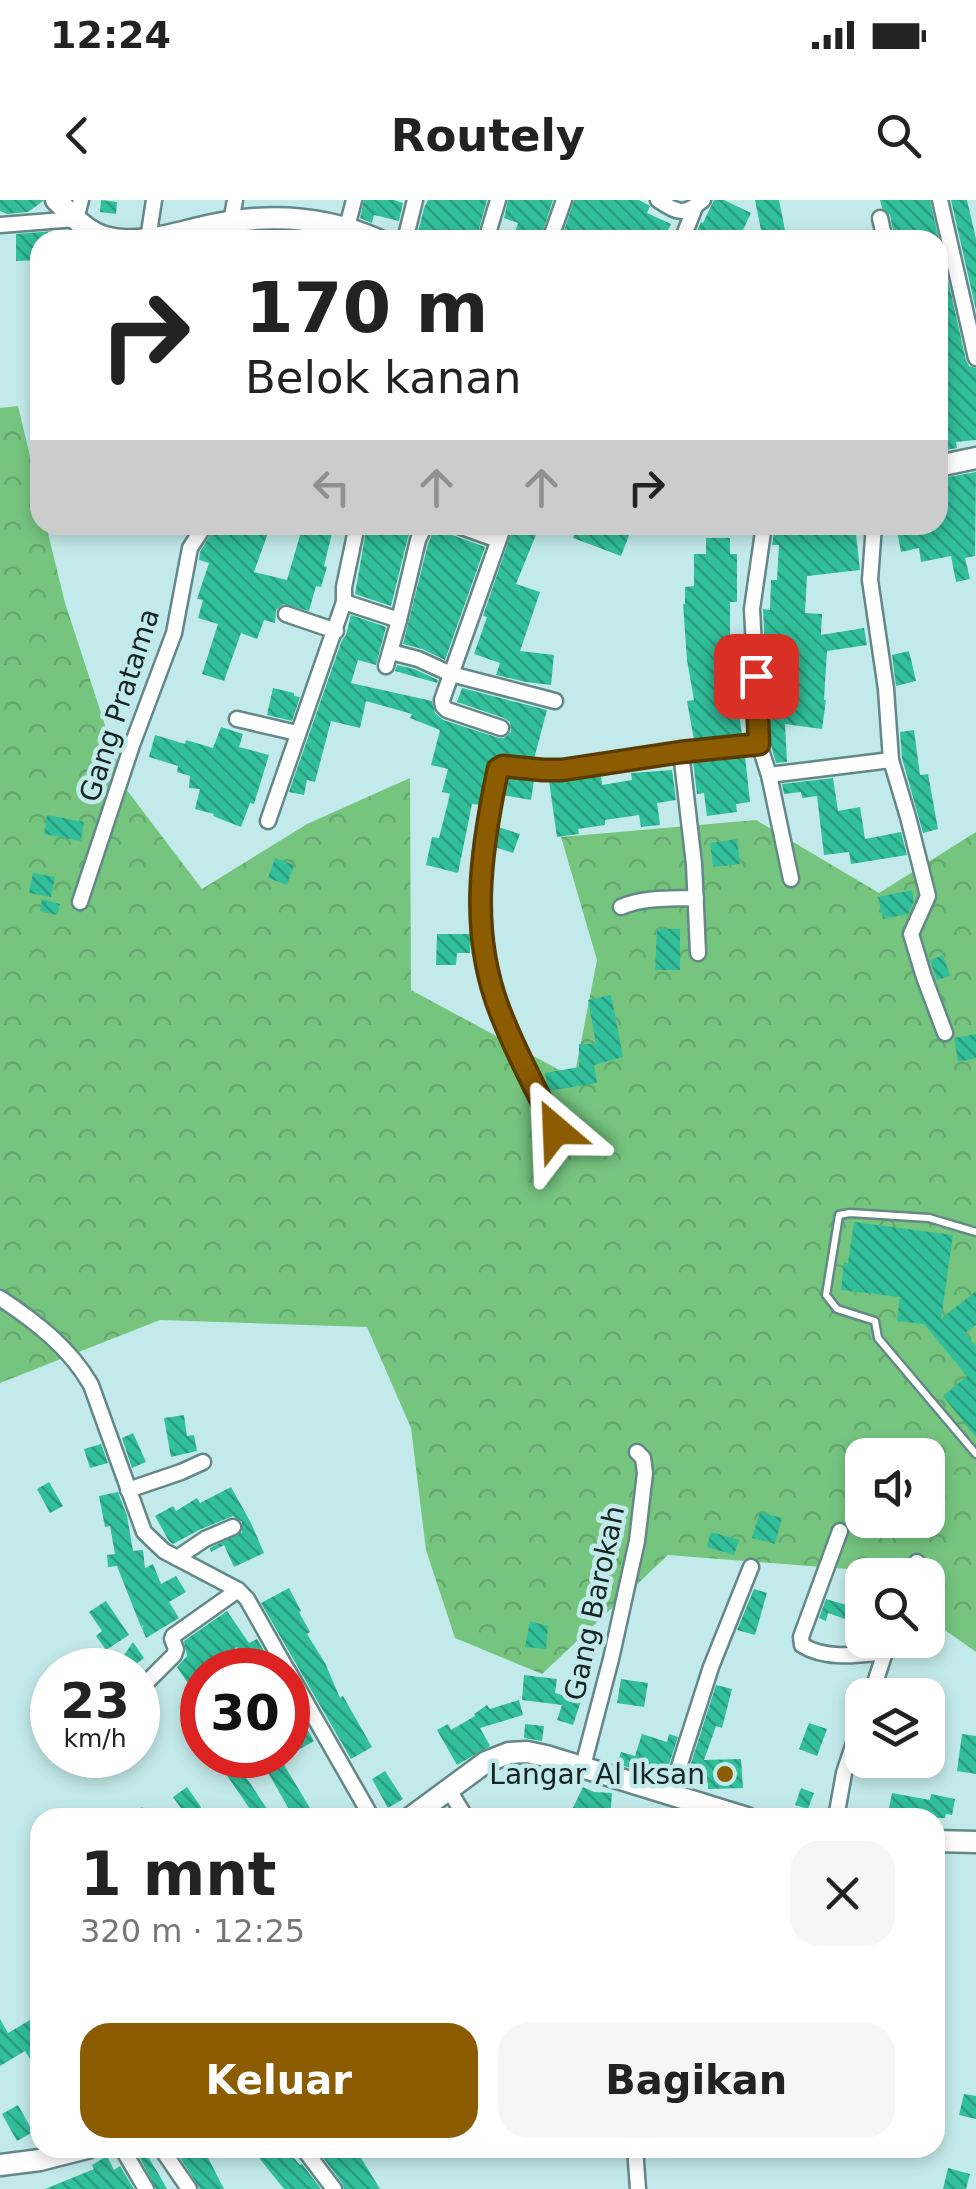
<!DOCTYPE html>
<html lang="id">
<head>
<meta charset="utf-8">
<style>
  :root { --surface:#fff; --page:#f6f6f6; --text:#222; --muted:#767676; --accent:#8b5c01 }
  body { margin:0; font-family:"DejaVu Sans",sans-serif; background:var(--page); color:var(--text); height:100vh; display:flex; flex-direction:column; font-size:38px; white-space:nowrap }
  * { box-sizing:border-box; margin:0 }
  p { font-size:32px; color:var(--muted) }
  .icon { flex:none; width:55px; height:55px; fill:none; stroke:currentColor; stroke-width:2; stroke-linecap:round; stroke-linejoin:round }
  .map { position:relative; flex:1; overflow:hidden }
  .details { position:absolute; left:30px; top:1608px; width:915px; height:350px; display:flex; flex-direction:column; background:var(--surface); border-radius:30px; box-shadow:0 5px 15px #0003 }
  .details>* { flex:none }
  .guide { position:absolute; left:30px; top:30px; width:918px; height:305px; border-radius:30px; box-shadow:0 5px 15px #0003; background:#fff; color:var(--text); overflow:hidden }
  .buttons { position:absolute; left:845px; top:1238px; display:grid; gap:20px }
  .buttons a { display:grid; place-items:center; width:100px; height:100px; border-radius:20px; background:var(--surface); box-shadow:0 5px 15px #0003; font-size:50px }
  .speed { position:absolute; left:30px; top:1448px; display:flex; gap:20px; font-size:50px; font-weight:700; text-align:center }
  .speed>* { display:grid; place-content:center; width:130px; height:130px; border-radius:50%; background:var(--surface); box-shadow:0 5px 15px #0003; line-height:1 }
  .speed small { font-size:25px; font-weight:400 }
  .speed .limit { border:15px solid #d22; background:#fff; color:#111 }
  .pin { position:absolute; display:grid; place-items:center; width:85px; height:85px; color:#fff; margin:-42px; border-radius:20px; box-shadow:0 5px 15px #0006 }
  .me { position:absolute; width:110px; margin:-55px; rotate:334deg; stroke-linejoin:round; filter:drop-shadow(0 0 8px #0008) }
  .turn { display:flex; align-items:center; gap:35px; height:210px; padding:0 50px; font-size:45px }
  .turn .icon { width:130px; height:130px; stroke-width:2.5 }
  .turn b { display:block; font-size:70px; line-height:85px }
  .lanes { display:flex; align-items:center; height:95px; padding:0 50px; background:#0003; justify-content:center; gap:50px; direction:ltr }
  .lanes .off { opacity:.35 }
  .round { display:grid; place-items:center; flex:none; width:105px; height:105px; border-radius:30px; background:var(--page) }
  .head { display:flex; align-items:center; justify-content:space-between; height:170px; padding:0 50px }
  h1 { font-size:60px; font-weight:700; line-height:75px }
  .cta { display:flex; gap:20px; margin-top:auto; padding:20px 50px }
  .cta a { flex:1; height:115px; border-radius:30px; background:var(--accent); color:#fff; font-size:40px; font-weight:700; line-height:115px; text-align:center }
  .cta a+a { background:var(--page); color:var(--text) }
  .status { display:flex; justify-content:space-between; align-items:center; height:70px; padding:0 50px; background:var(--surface); direction:ltr }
  .status svg { height:28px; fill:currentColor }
  header { display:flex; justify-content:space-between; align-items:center; height:130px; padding:0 50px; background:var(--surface); font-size:45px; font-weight:700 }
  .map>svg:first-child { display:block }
  .forest { fill:url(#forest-crowns); fill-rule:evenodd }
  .building { fill:url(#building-back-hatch) }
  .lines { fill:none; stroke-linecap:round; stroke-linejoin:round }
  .lane-casing { stroke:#648887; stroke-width:11 }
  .street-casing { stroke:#648887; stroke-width:19 }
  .secondary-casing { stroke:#648887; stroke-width:25 }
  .lane { stroke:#fff; stroke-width:6 }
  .street { stroke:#fff; stroke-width:14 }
  .secondary { stroke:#fff; stroke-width:20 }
  .route-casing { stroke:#5a3c01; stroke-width:25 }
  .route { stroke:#8b5c01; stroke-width:18 }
  .poi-dot { fill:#8b5c01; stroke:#c3eaea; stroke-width:4 }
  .labels { text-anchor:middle; stroke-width:9; stroke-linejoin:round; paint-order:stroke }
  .street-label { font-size:28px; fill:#152424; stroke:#c3eaea }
  .poi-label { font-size:28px; fill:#152424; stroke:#c3eaea; text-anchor:end }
</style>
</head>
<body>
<div class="status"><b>12:24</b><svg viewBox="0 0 49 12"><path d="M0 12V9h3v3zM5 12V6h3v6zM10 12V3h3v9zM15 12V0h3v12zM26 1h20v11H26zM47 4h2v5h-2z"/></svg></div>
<header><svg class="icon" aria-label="back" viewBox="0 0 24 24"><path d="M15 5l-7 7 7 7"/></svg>Routely<svg class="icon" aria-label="search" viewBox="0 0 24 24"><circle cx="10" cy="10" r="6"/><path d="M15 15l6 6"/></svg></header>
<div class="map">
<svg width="976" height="1989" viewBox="0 0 976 1989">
  <defs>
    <pattern id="forest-crowns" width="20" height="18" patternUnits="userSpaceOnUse" patternTransform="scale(2.5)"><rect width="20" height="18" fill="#75c57f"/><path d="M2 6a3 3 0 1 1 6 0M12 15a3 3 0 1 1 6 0" fill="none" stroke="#64a96e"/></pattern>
    <pattern id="building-back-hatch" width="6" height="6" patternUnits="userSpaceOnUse" patternTransform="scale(2.5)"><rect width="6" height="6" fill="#32bf9b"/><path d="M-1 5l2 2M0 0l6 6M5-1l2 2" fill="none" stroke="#299b7e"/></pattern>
  </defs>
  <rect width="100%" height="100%" fill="#c3eaea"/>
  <path class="forest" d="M18,206L40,298V325H46L65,403L126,589L202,689L307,624L410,578L411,790L574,878L597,760L561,637L756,620L879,693L976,632V1452L928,1418V1375H866L860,1370L668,1355L542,1474L455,1438L426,1350L411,1228L367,1127L160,1120L0,1183V208ZM862,1255H928V1320H862Z"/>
  <g class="building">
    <polygon points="0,0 43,0 43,1 28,12 7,14 0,11"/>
    <polygon points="101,0 117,2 116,14 100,12"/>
    <polygon points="364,0 394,0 403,3 399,21 374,15 372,23 360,18"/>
    <polygon points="428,0 487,0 476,40 433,40 417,36 424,8"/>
    <polygon points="508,0 553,0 540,40 512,40 518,23 504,18"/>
    <polygon points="574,0 639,0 650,6 647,13 671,24 663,40 561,40"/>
    <polygon points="714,0 724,0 751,13 742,32 739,30 734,40 693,40 701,22 703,23"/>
    <polygon points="755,0 779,0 787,40 763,40"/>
    <polygon points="880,0 930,0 966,160 969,166 976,168 976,240 956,242 957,248 941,251 938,232 938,40 895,40 890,15 882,8"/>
    <polygon points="951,0 967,0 976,39 976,110"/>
    <polygon points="68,30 70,40 40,40 40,60 16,61 16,34"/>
    <polygon points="976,272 975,356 965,358 970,379 956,382 951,356 921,362 919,348 901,352 896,325 938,325 938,279"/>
    <polygon points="216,325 245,325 268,333 254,372 287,380 303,325 334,325 324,366 327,367 321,387 316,386 309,411 283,404 276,410 275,423 264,420 257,439 241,433 224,481 202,474 218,424 198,418 203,400 197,399 209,363 199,360 200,352"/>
    <polygon points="367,325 413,325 408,337 391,406 355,394"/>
    <polygon points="436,325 446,325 452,335 485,347 445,460 422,449 403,444 428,344"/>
    <polygon points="514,325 540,325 516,384 540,392 520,451 554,455 551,485 526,482 496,475 500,463 474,454 487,417 483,416"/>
    <polygon points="552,325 633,325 621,356 573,338 574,335"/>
    <polygon points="836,325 855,325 860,370 807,376 805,413 822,414 821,435 864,428 867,445 827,451 824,500 826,500 822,529 785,524 787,562 776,563 770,542 763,409 770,410 771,380 777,380 779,345 772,345 775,326 836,328"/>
    <polygon points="706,338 730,338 730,354 737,354 737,402 730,402 730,445 742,535 694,540 687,501 694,500 687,460 683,404 685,404 685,387 694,386 694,354 706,354"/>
    <polygon points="351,415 386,427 376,465 358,460 351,483 432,501 435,513 443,520 499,538 504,538 511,532 510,522 504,518 457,502 462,488 547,510 534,559 503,556 489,564 480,605 472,604 458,673 426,665 432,637 439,638 450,594 442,592 448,569 431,565 440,530 410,518 412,514 366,501 360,528 331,521 315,582 307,580 304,595 289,592 342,440 346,435"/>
    <polygon points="909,451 916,481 896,486 892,455"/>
    <polygon points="397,465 414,469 438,480 437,483 395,471"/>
    <polygon points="273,488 294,493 294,496 300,497 292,521 267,515"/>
    <polygon points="221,527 243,534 239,547 269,555 254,604 250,603 241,627 213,616 214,614 195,609 200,589 189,588 190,576 177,572 178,566 149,557 155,535 185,544 186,540 213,548"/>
    <polygon points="914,530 920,575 928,574 938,629 923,633 902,558 900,532"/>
    <polygon points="745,556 750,602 736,604 737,612 707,616 704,593 697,594 693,561"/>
    <polygon points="672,570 676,600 657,603 660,625 641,627 639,615 605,620 605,625 578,629 579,634 557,637 549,581 601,575 602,585 632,580 631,573"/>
    <polygon points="507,577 534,581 531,600 503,595"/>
    <polygon points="833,578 838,611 860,607 865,639 901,632 907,655 851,664 849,652 824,655 817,596 802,598 801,592 784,594 782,584"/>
    <polygon points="47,615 84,622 81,641 44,634"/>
    <polygon points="498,627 520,634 513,653 495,647"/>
    <polygon points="737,639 740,664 713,667 710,643"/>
    <polygon points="275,658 294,665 287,685 268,678"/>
    <polygon points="33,673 55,677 51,697 29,693"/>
    <polygon points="912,690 914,701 908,714 883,719 878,697"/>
    <polygon points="42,699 60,704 57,715 40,711"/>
    <polygon points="657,729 680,729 680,770 655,770"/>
    <polygon points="437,734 471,734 470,753 457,753 456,765 436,765"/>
    <polygon points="943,755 950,776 937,780 930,760"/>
    <polygon points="611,795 623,857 594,865 597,883 549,891 545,873 579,867 579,844 596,844 588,800"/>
    <polygon points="976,834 976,858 958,862 954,838"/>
    <polygon points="854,1022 953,1035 941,1119 976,1091 976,1125 965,1133 976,1146 976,1237 943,1196 967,1176 924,1124 897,1121 900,1097 841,1090 844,1062 848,1063"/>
    <polygon points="184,1215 187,1236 194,1235 197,1251 171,1257 164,1218"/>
    <polygon points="133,1233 146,1262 132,1268 122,1238"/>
    <polygon points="101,1244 108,1263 90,1268 84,1249"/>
    <polygon points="49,1282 63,1306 50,1313 37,1289"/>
    <polygon points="231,1287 251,1323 264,1353 234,1367 224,1345 211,1352 210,1348 242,1332 242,1322 233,1316 199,1330 173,1344 169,1341 155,1316 173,1306 176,1311 197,1298 200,1303"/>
    <polygon points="118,1292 127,1316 133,1351 143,1350 145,1368 153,1364 161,1384 176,1376 186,1392 169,1402 179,1418 146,1438 142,1428 144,1425 141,1427 117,1366 108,1367 107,1355 115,1354 110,1326 105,1327 99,1296"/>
    <polygon points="760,1312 782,1318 775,1344 752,1338"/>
    <polygon points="711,1332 739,1340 734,1355 707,1347"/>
    <polygon points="861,1375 862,1425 828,1413 826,1421 819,1418 826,1399 850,1406"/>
    <polygon points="289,1388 301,1411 299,1412 310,1432 307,1434 325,1463 340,1498 343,1496 372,1547 351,1559 261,1403"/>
    <polygon points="754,1389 767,1393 755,1435 737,1430"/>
    <polygon points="106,1401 129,1435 106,1450 96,1436 102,1431 89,1412"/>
    <polygon points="227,1411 249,1443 257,1439 275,1470 251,1470 237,1447 202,1470 202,1504 177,1467 187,1456 184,1441"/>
    <polygon points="530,1421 548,1426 546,1449 525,1447"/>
    <polygon points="133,1442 144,1458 128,1470 114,1470"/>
    <polygon points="524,1475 557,1479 555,1493 581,1501 573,1525 557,1520 562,1505 522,1500"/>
    <polygon points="621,1479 648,1483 644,1507 617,1503"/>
    <polygon points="716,1485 732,1489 722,1528 716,1526 704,1560 741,1559 743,1588 708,1589 708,1583 687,1576"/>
    <polygon points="519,1500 523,1515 480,1528 490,1546 457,1565 437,1530 448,1524 451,1530 475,1516 474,1514 487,1505 490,1509"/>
    <polygon points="297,1512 314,1541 288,1556 288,1516"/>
    <polygon points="809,1523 827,1529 817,1556 799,1549"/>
    <polygon points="525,1524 544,1526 542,1541 524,1538"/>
    <polygon points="642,1534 667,1542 669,1534 678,1537 665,1576 661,1575 660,1577 617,1564 621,1552 635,1556"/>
    <polygon points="962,1534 976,1536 976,1574 957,1571"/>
    <polygon points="258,1555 278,1555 316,1618 294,1618"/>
    <polygon points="238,1565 273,1618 256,1618 226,1574"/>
    <polygon points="385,1571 403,1599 388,1608 372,1579"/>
    <polygon points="187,1587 201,1607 200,1609 208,1618 188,1618 173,1597"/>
    <polygon points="583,1587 594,1592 612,1593 610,1618 568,1618"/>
    <polygon points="801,1588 814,1593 808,1609 795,1605"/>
    <polygon points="892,1593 930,1600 931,1594 955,1599 952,1615 946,1614 945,1618 887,1618"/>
    <polygon points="0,1819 8,1833 30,1820 40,1837 40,1856 32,1862 25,1851 0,1866"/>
    <polygon points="964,1894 976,1896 976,1919 959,1915"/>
    <polygon points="18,1905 33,1932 17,1941 2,1914"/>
    <polygon points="174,1948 203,1948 224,1989 200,1989"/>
    <polygon points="251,1948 285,1948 300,1965 302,1964 321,1989 284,1989"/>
    <polygon points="316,1948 355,1948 380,1989 344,1989 342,1983"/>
    <polygon points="145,1952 158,1973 167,1989 156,1989 139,1956"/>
    <polygon points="107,1956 114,1970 120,1966 134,1989 45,1989 94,1969 92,1965"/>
    <polygon points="948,1968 970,1974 966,1989 943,1989"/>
  </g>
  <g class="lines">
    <g class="lane-casing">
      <g id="lane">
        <polyline points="976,1032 929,1018 850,1013 839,1015 826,1095 837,1109 875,1121 878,1138 976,1254"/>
        <polyline points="288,1509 303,1501"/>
      </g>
    </g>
    <g class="street-casing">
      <g id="street">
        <path d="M658,0C678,13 684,16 703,0"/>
        <polyline points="940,0 976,158"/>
        <polyline points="880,18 885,40"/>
        <polyline points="231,22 235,0"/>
        <polyline points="0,25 76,19 81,0"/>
        <polyline points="347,27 354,0"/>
        <polyline points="148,39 154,0"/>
        <polyline points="305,40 313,19"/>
        <polyline points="405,40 415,0"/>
        <polyline points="486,40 498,0"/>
        <polyline points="550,40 564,0"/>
        <polyline points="682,40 695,7"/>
        <polyline points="456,325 498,340"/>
        <polyline points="874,325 870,380 886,489 891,560 908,617 928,696 911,734 924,777 945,833"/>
        <polyline points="344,402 344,387 357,325"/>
        <polyline points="286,414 336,431"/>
        <polyline points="391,452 418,459 451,474 555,501"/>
        <polyline points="386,466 399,420"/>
        <polyline points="237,519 297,533"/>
        <polyline points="501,528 447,510 443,506 442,500 504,325"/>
        <polyline points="759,544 769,575 791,679"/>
        <polyline points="681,552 694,664 698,753"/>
        <polyline points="769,575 891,560"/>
        <polyline points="268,621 344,402 399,420 418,340 425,325"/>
        <polyline points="80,702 132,545 174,433 190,348 205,325"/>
        <path d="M621,707C644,697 670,699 696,698"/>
        <path d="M556,930C538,893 518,857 503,819C470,737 479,652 498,569L503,566L543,571L563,570L681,552L759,544L752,409L764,325"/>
        <path d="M0,1098C35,1121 70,1148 91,1185L144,1332L164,1351L238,1390L247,1399L287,1470"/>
        <polyline points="128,1290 181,1272 203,1262"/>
        <path d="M840,1331L801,1437L802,1445C825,1460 859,1455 885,1452"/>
        <polyline points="177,1358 205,1339 233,1327"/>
        <polyline points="912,1375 917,1362"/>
        <polyline points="288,1471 372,1618"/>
        <polyline points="142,1487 174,1455 176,1449 172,1439 173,1436 238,1390"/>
        <polyline points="871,1495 889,1440"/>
        <polyline points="583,1566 611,1459 637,1341 645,1273 643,1258 637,1252"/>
        <polyline points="449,1590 466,1618"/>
        <polyline points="670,1595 711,1467 751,1367"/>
        <polyline points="142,1617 142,1618"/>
        <polyline points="836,1618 844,1573 862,1519"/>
        <polyline points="122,1948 146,1989"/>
        <polyline points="161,1948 189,1989"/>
        <polyline points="303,1948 334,1989"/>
        <polyline points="635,1948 638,1989"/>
      </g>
    </g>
    <g class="secondary-casing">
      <g id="secondary">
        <path d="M56,0C70,13 86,32 105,37C140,47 178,32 212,25C269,13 324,16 378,40"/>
        <polyline points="938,266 976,258"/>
        <polyline points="410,1618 486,1562 509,1553 527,1552 546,1556 747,1618"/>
        <polyline points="935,1641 976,1642"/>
        <polyline points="0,1965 40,1960 87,1948"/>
      </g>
    </g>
    <use href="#lane" class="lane"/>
    <use href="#street" class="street"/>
    <use href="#secondary" class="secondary"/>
  </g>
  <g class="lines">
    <g class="route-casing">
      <path id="route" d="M556,930C538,893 518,857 503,819C468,736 480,654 498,569L503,566L543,570H562L681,552L759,544L756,476"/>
    </g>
    <use href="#route" class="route"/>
  </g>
  <circle class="poi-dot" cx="725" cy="1574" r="10"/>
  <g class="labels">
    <g class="street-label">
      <text transform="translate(119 505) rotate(-72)" y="10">Gang Pratama</text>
      <text transform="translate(594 1403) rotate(-78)" y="10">Gang Barokah</text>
    </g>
    <g class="poi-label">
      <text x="705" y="1584">Langar Al Iksan</text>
    </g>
  </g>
</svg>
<div class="buttons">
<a><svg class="icon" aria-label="sound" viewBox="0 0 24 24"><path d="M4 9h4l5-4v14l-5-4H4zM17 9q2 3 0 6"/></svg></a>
<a><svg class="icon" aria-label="search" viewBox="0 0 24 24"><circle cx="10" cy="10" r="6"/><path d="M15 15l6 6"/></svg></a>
<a><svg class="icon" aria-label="layers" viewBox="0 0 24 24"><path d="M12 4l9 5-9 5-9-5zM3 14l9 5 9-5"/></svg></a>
</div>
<div class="speed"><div>23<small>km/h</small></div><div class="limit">30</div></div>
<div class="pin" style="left:756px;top:476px;background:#d93025"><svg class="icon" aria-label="arrive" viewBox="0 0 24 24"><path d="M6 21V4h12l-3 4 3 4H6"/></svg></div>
<svg class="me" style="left:556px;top:930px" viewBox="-20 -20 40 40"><path d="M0-17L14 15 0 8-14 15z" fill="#8b5c01" stroke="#fff" stroke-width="4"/></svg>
<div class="guide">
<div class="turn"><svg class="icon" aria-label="right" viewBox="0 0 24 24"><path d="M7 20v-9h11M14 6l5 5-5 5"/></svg><div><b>170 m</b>Belok kanan</div></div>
<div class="lanes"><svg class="icon off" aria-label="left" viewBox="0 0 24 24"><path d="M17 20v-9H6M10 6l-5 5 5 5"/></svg><svg class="icon off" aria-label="ahead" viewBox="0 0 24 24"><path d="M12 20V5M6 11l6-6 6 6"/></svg><svg class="icon off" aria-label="ahead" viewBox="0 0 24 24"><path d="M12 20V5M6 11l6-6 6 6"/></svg><svg class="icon" aria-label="right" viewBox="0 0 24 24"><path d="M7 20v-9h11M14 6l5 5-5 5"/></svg></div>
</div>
<section class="details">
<div class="head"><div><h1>1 mnt</h1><p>320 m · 12:25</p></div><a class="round"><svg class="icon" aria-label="close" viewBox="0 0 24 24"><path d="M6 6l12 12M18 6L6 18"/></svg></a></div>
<div class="cta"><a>Keluar</a><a>Bagikan</a></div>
</section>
</div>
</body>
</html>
